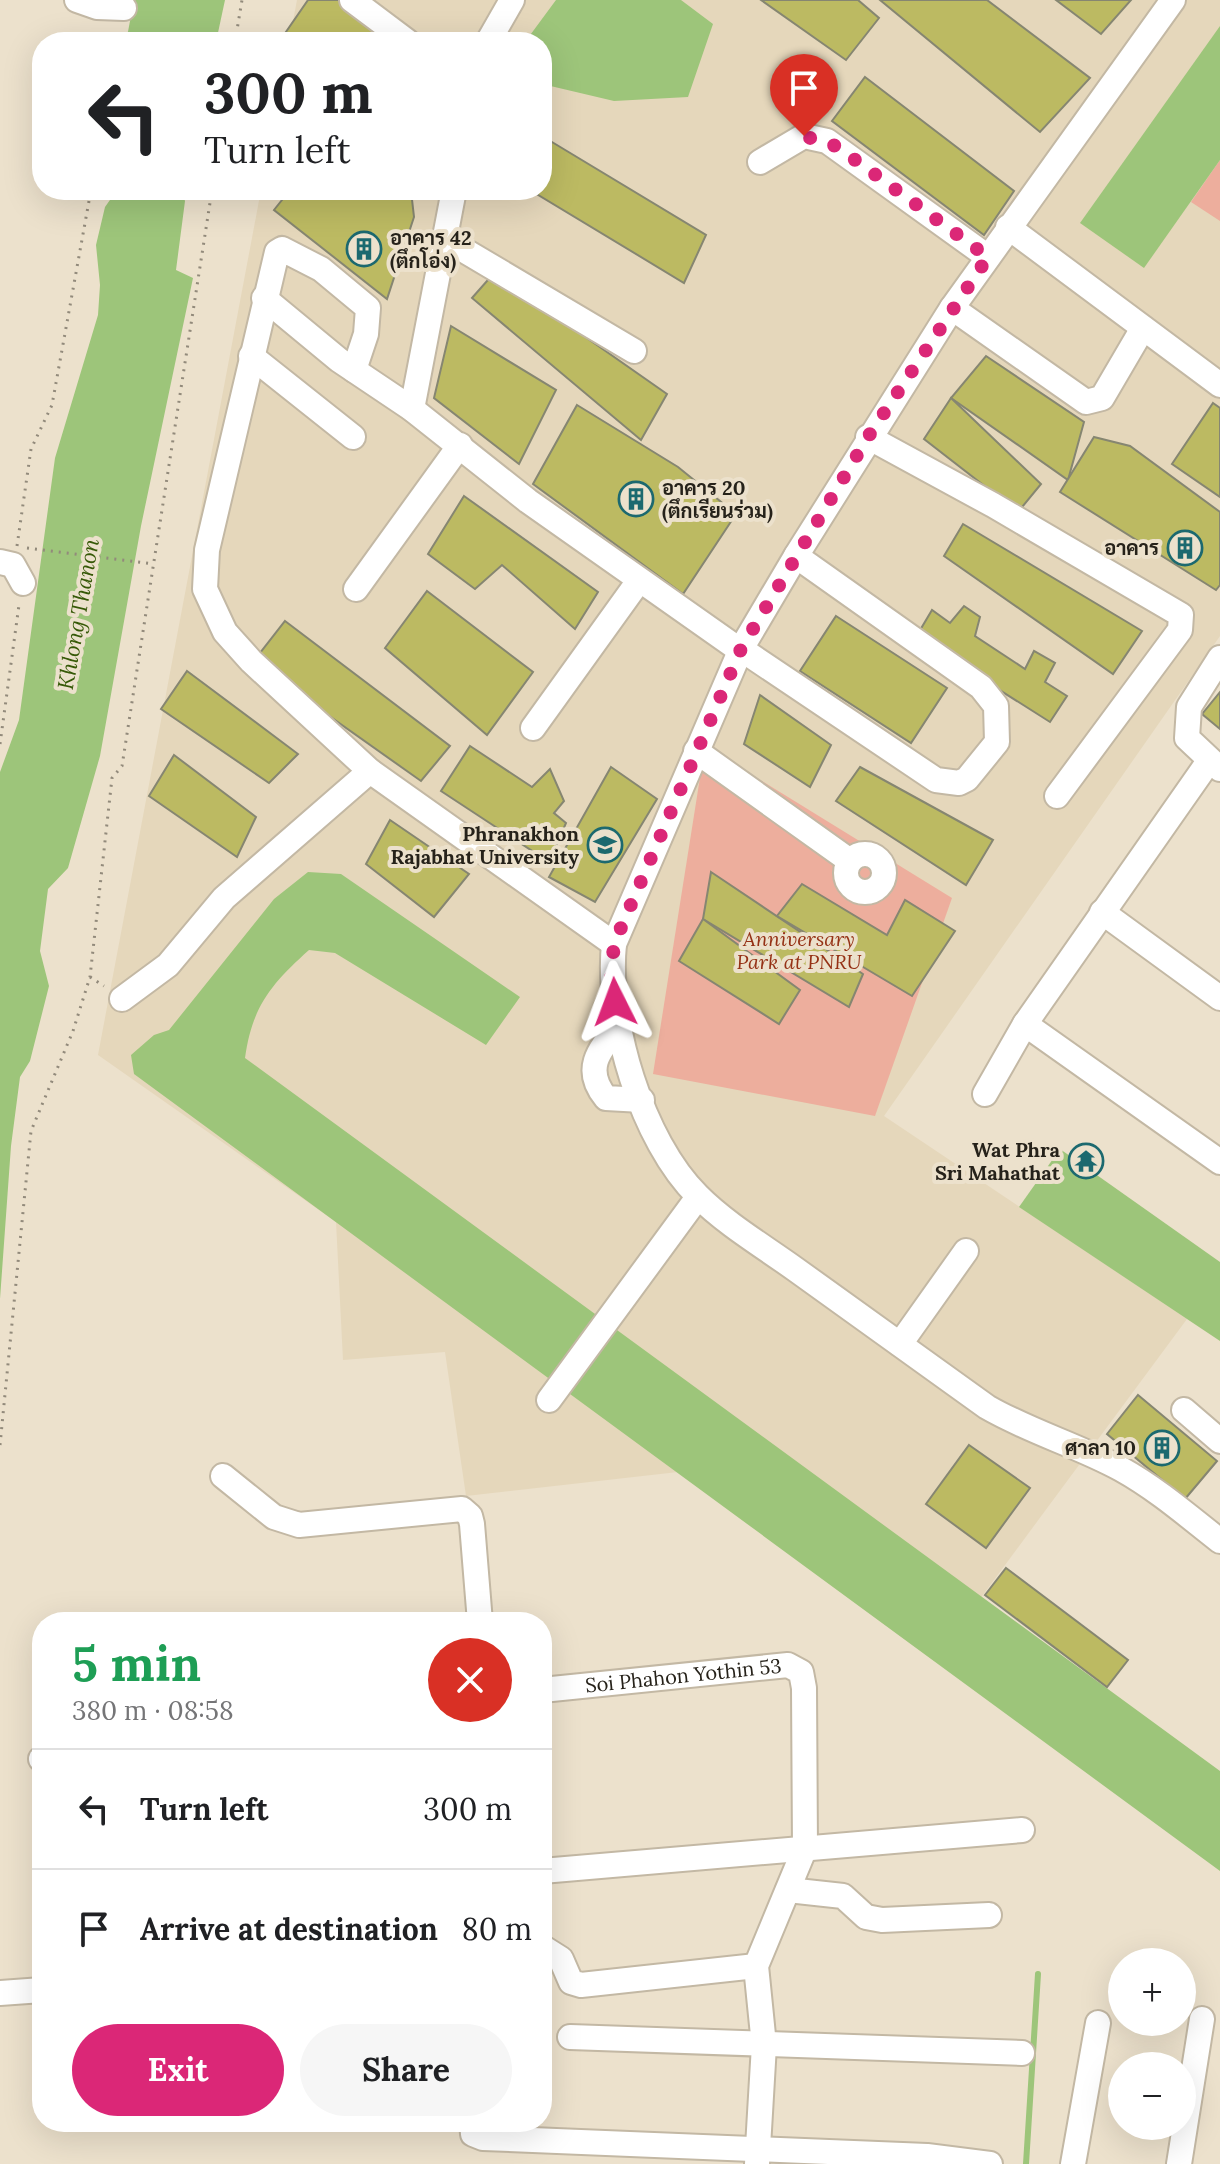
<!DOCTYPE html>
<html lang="en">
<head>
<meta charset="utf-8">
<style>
  :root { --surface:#fff; --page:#f6f6f6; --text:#202124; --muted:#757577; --line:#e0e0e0; --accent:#db2777 }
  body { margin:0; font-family:Lora,Sarabun,serif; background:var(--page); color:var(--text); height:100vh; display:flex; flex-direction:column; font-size:30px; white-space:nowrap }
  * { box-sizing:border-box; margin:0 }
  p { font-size:26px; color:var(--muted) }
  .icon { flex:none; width:44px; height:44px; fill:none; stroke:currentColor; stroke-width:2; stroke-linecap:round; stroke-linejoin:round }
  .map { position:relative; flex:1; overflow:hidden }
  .details { position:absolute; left:32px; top:1612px; width:520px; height:520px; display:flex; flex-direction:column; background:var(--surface); border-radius:32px; box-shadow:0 8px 32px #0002 }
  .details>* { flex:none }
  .hud { position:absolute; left:32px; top:32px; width:520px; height:168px; border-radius:32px; box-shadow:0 8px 32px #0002; background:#fff; color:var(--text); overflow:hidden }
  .buttons { position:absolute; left:1108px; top:1948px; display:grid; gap:16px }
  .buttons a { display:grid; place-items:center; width:88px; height:88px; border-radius:50%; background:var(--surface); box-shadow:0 8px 32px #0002; font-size:40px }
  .pin { position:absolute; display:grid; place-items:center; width:68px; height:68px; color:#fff; margin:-82px -34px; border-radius:50% 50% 50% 0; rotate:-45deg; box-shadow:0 0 8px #0007 }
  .pin .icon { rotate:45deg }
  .me { position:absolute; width:88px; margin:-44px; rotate:357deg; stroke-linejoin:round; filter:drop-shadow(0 0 6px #0008) }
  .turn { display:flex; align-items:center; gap:28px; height:168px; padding:0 40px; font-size:36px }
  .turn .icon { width:104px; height:104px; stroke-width:2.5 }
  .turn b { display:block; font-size:56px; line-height:68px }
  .round { display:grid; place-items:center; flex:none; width:84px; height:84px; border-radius:42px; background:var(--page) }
  .head { display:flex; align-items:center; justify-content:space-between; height:136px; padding:0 40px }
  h1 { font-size:48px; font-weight:800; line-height:60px; color:#1e9e55 }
  .button { display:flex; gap:16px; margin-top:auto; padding:16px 40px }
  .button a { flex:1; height:92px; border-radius:48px; background:var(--accent); color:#fff; font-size:32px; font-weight:800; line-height:92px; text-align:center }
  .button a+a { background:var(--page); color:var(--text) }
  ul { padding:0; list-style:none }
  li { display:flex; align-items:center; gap:24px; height:120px; padding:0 40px; border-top:2px solid var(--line) }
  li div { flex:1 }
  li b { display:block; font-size:30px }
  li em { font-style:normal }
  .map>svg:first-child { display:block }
  .built { fill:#e5d7bb }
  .green { fill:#edae9d }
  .water { fill:#9dc57a }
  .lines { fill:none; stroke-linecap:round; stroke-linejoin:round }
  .stream { stroke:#9dc57a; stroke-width:6 }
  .building { fill:#bcba62; stroke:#868671; stroke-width:2 }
  .minor-casing { stroke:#c3b8a4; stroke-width:28 }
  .path { stroke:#928a7b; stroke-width:3; stroke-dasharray:2 6; stroke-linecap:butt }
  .minor { stroke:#fff; stroke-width:24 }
  .route { stroke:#db2777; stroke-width:14; stroke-dasharray:0 25.2 }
  .labels { text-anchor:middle; stroke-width:8; stroke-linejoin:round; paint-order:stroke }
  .poi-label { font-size:20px; font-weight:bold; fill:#26221a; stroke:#ece1cc; text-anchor:end }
  .park-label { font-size:20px; font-style:italic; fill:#953115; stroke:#ece1cc }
  .street-label { font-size:20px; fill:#26221a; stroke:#ece1cc }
  .water-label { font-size:22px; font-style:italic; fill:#365907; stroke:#ece1cc }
</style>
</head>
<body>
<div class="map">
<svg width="1220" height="2164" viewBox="0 0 1220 2164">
  <rect width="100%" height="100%" fill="#ece1cc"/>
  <polygon class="built" points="297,0 1220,0 1220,636 884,1116 1187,1319 934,1661 678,1472 466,1496 445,1352 343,1360 336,1222 98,1055 261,190 542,190 542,42 289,42"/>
  <g class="green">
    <polygon points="1220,160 1220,221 1191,202"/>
    <polygon points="705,746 952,898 875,1116 653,1074"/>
  </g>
  <g class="water">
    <polygon points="134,0 225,0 216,42 126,42"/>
    <polygon points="556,0 681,0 713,24 688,97 614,101 542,84 542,42 525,42"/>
    <polygon points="1220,26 1220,160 1144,268 1080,223"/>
    <polygon points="117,190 181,190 185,201 176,270 193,278 141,526 100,756 68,868 48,889 40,951 49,986 30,1061 20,1077 11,1146 0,1299 0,772 19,720 55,458 98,315 100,285 96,245 105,207"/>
    <path d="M308,872L341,874L520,997L486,1045L335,953L309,950C271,984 252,1007 245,1058L1220,1771V1871L134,1074L131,1055L154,1035L169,1030L274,899Z"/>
    <polygon points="1060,1149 1220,1262 1220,1341 1019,1207"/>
  </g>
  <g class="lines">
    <polyline class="stream" points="1026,2164 1038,1974"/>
  </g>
  <g class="building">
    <polygon points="308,0 343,0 399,42 279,42"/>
    <polygon points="761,0 858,0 879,18 846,60"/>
    <polygon points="880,0 987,0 1090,78 1040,132"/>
    <polygon points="1056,0 1131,0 1101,34"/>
    <polygon points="865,77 1014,191 984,235 832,121"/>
    <polygon points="542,136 706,235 684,283 530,190 542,190"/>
    <polygon points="290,190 411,191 414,217 387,299 274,210"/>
    <polygon points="494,273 667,394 641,440 472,298"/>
    <polygon points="451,326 556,390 519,464 434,398"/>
    <polygon points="986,356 1084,422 1068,480 951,398"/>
    <polygon points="951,398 1041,484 1018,512 924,439"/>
    <polygon points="1213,403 1220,408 1220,497 1172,464"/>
    <polygon points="577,405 678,467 736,514 683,594 533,484"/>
    <polygon points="1094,437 1130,446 1220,512 1220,585 1216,590 1060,492"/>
    <polygon points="464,496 598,592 575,629 502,565 475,589 428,554"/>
    <polygon points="963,524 1142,631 1113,674 944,556"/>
    <polygon points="427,591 533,672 487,735 385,648"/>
    <polygon points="964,606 980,617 975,636 1025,669 1034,651 1055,663 1045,682 1067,696 1050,722 916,637 932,610 950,623"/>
    <polygon points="836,616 947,688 911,743 800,671"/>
    <polygon points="285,621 450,746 421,781 253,662"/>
    <polygon points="187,671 298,754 269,783 161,709"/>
    <polygon points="1220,692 1220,729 1202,714"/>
    <polygon points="760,695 831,745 810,787 744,744"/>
    <polygon points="470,746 532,787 550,769 564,801 554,813 566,823 549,862 441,791"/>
    <polygon points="174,755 256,817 237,857 149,796"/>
    <polygon points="611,767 657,799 595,902 549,877"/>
    <polygon points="860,767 993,840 966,885 836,801"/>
    <polygon points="390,820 469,874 434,917 366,864"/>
    <polygon points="711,872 863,974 849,1007 703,919"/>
    <polygon points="802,884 887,935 905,900 955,931 912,996 777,916"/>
    <polygon points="703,919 800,990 779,1024 679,961"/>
    <polygon points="1138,1395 1217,1461 1185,1499 1107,1434"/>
    <polygon points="969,1445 1030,1488 986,1548 926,1504"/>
    <polygon points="1006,1568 1128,1660 1107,1687 985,1595"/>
  </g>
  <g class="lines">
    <g class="minor-casing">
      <g id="minor">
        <polyline points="77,0 97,7 124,8"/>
        <polyline points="352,0 408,42"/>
        <path d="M1173,0L952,308L796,556L741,649L614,944C606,1021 642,1141 698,1196C726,1224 763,1246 795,1269C859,1315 923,1361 987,1407C1030,1432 1077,1445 1121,1469C1157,1489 1188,1516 1220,1541"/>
        <polyline points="488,42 512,0"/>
        <polyline points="760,162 804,136 827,141 988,257"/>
        <polyline points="1008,227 1220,385"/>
        <polyline points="445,239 634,351"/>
        <polyline points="264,298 339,360 412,409 528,501 741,651"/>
        <polyline points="952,308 1086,402 1102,398 1143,328"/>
        <polyline points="251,356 353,437"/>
        <polyline points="354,370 366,334 368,308 321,269 282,249 277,252 207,550 205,589 225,632 251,661 370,771 614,944"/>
        <polyline points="412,409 454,190"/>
        <polyline points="868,437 993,505 1181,615 1180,630 1057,796"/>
        <polyline points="0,562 13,565 23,583"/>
        <polyline points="356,589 460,445"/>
        <polyline points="741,649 936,780 959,783 967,779 997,742 996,706 981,687 796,556"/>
        <polyline points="1220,658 1189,707 1187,738 1220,769"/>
        <polyline points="533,728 638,582"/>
        <polyline points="696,751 850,861"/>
        <circle cx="865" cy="873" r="19"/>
        <polyline points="1102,912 1220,998"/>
        <polyline points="122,999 168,965 224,898 370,771"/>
        <polyline points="1025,1024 1220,1162"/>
        <path d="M618,1027C598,1051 583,1070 606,1098L642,1100"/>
        <polyline points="985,1094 1025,1024 1209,761"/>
        <polyline points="900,1344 966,1251"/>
        <polyline points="549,1400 698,1197"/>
        <polyline points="1184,1410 1220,1441"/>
        <polyline points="223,1476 274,1517 299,1525 462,1509 470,1516 472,1524 480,1622"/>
        <path id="s1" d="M542,1690L788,1665L801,1672L804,1688L805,1848L756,1966L764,2045L757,2164"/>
        <polyline points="41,1759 42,1759"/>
        <polyline points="542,1871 1022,1830"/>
        <polyline points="788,1890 843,1896 866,1917 882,1920 989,1915"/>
        <polyline points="542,1947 561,1959 571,1982 581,1985 756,1966"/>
        <polyline points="0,1993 42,1990"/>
        <polyline points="570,2037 1022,2053"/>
        <polyline points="472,2122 473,2134 483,2138 927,2156 990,2164"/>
        <polyline points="1073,2164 1098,2023"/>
        <polyline points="1179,2164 1202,2019"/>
      </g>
    </g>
    <g class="path">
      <polyline points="118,42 120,30"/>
      <polyline points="235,42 242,0"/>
      <polyline points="17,546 31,449 52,405 91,190"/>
      <polyline points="27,548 154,564"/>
      <polyline points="0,744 19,605"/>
      <polyline points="90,977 104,986"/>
      <polyline points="0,1445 31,1131 73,1031 90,977 112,778 122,766 212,190"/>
    </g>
    <use href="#minor" class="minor"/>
  </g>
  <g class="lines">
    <polyline class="route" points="615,1002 611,977 614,944 741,649 868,437 988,257 836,146 804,136"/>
  </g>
  <defs>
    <g id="building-ring" transform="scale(1.8)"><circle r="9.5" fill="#ece1cc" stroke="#1c696f" stroke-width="1.5"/><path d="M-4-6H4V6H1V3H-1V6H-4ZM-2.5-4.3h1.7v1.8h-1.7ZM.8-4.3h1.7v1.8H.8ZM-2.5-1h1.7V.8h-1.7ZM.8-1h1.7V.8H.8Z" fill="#1c696f"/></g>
    <g id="university-ring" transform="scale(1.8)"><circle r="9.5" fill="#ece1cc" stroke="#1c696f" stroke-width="1.5"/><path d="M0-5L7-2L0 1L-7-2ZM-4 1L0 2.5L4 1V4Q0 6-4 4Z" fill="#1c696f"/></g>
    <g id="temple-ring" transform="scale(1.8)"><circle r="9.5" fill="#ece1cc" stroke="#1c696f" stroke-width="1.5"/><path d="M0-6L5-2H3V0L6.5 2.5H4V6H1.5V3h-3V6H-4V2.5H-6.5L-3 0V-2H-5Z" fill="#1c696f"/></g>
  </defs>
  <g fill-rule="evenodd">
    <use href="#building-ring" x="364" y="249"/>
    <use href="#building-ring" x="636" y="499"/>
    <use href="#building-ring" x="1185" y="548"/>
    <use href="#university-ring" x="605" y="845"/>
    <use href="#temple-ring" x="1086" y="1161"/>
    <use href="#building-ring" x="1162" y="1448"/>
  </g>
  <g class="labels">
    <g class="poi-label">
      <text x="390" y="245" text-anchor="start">อาคาร 42<tspan x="390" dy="23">(ตึกโอ่ง)</tspan></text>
      <text x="662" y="495" text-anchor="start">อาคาร 20<tspan x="662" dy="23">(ตึกเรียนร่วม)</tspan></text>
      <text x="1159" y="555">อาคาร</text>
      <text x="579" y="841">Phranakhon<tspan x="579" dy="23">Rajabhat University</tspan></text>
      <text x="1060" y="1157">Wat Phra<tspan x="1060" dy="23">Sri Mahathat</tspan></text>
      <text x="1136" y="1455">ศาลา 10</text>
    </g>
    <g class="park-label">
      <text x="799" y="946">Anniversary<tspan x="799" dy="23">Park at PNRU</tspan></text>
    </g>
    <g class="street-label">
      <text dy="7" stroke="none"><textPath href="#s1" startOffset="142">Soi Phahon Yothin 53</textPath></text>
    </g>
    <g class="water-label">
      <text transform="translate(78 614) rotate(-80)" y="8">Khlong Thanon</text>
    </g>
  </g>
</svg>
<div class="buttons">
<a>+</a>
<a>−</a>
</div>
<div class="pin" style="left:804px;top:136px;background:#d93025"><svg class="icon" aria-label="arrive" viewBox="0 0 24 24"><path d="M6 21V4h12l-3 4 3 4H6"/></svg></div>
<svg class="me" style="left:615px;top:1002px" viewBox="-20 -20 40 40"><path d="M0-17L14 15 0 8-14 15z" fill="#db2777" stroke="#fff" stroke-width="4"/></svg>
<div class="hud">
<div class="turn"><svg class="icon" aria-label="left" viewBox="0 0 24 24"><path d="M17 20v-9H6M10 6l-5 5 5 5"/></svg><div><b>300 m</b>Turn left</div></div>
</div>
<section class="details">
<div class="head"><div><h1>5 min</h1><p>380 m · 08:58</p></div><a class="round" style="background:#d93025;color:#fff"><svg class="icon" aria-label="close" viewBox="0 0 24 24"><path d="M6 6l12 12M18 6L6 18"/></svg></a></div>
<ul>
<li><svg class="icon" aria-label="left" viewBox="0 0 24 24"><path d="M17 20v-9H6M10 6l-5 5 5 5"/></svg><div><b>Turn left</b></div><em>300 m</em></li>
<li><svg class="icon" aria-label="arrive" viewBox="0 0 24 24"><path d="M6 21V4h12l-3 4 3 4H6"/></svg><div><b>Arrive at destination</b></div><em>80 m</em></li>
</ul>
<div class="button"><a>Exit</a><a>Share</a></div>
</section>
</div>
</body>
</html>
